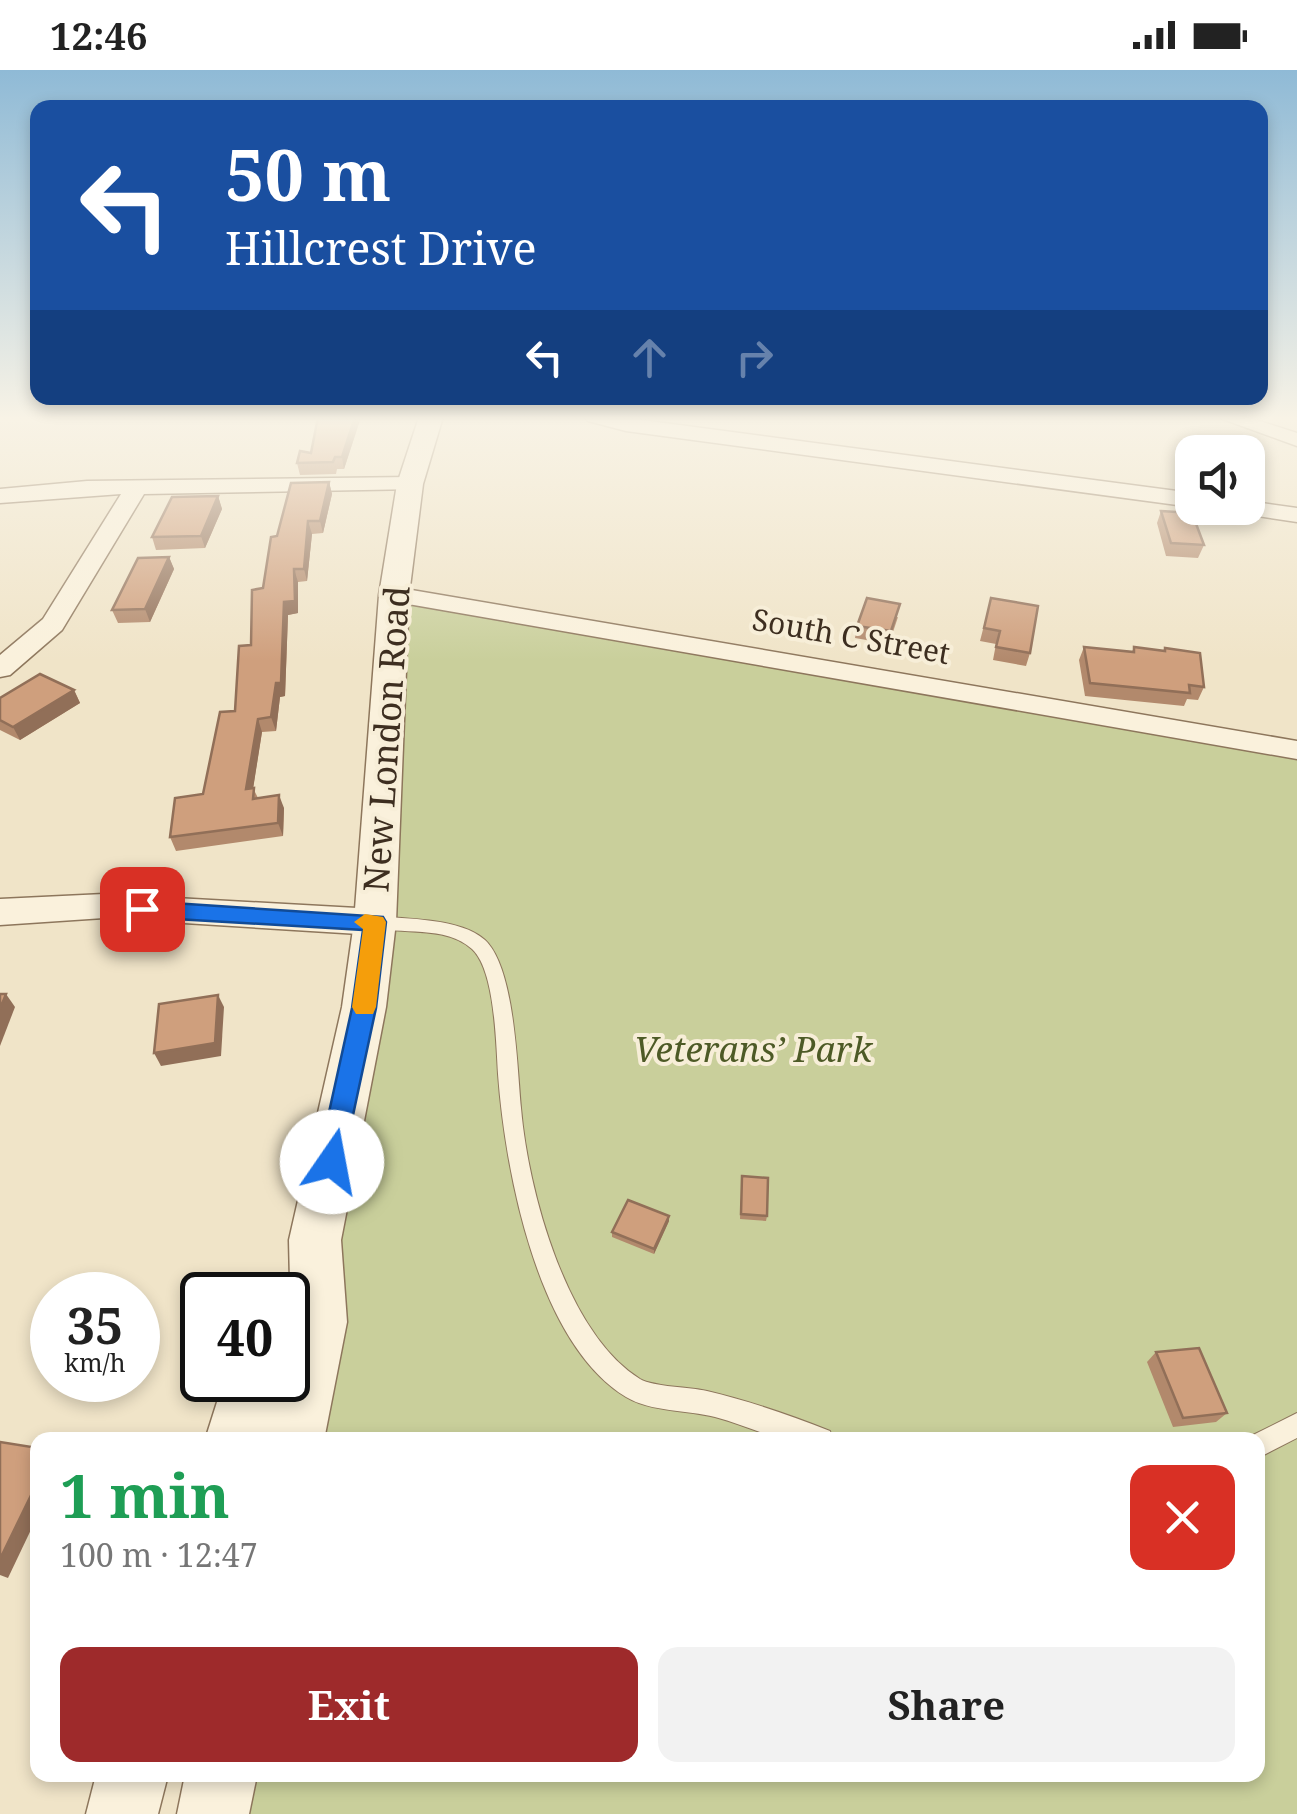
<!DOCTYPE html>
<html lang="en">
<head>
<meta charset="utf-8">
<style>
  :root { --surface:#fff; --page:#f2f2f2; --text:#222; --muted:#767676; --accent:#9e2a2b }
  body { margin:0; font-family:"Noto Serif",serif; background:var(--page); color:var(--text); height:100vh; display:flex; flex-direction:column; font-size:38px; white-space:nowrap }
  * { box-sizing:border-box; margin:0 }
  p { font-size:32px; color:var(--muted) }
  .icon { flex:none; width:55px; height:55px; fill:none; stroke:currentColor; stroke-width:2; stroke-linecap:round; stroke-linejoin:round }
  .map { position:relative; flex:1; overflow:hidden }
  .panel { position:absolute; left:30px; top:1362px; width:1235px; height:350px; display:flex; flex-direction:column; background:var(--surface); border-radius:20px; box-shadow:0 5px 15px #0003 }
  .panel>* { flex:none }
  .top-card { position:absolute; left:30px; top:30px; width:1238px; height:305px; border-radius:20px; box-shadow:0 5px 15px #0003; background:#1a4fa0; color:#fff; overflow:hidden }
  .tools { position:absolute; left:1175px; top:365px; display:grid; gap:20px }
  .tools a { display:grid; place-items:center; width:90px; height:90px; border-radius:20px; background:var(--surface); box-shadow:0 5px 15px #0003; font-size:50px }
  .speed { position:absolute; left:30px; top:1202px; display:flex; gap:20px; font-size:50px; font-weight:700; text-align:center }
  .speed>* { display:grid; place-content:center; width:130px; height:130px; border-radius:50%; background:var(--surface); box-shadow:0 5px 15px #0003; line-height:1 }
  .speed small { font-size:25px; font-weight:400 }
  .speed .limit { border:5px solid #111; border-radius:15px; background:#fff; color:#111 }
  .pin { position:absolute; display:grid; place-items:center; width:85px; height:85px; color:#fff; margin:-42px; border-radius:20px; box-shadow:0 5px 15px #0006 }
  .me { position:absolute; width:110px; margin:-55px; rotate:12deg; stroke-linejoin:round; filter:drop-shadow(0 0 8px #0008) }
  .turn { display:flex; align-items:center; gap:35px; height:210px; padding:0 30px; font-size:45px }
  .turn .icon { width:130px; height:130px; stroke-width:2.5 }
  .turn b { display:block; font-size:70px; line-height:85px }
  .lanes { display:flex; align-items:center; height:95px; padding:0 30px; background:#0003; justify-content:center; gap:50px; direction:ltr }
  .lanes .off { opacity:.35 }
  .round { display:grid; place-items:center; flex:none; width:105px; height:105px; border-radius:20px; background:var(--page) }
  .overview { display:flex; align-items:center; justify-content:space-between; height:170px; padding:0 30px }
  h1 { font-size:60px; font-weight:700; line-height:75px; color:#1e9e55 }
  .cta { display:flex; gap:20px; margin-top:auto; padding:20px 30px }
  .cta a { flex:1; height:115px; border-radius:20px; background:var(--accent); color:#fff; font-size:40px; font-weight:700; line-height:115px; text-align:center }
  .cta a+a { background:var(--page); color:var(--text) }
  .status { display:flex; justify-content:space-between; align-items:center; height:70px; padding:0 50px; background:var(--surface); direction:ltr }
  .status svg { height:28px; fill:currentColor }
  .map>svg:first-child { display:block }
  .green { fill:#c9cf9b }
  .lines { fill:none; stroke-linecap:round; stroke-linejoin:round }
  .service-casing { stroke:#8d765c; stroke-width:2 }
  .minor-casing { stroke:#8d765c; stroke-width:3 }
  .tertiary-casing { stroke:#8d765c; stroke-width:3 }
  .service { fill:#faf1dc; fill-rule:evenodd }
  .minor { fill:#faf1dc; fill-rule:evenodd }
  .tertiary { fill:#faf1dc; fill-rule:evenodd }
  .wall { fill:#b2896c }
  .shaded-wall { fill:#916f58 }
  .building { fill:#cf9f7d; stroke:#916f58; stroke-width:2.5 }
  .route { fill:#1a73e8; stroke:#114b97; stroke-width:2.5 }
  .slow { fill:#f59e0b }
  .labels { text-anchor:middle; stroke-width:8; stroke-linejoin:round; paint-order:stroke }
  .far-street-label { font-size:30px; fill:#3d2e20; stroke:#f7eed8 }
  .street-label { font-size:35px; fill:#3d2e20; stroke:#f7eed8 }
  .park-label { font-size:35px; font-style:italic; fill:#4d5a26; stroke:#f7eed8 }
</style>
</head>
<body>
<div class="status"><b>12:46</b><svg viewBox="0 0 49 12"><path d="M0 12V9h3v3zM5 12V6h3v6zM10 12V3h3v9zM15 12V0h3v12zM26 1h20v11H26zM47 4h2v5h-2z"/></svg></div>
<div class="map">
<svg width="1297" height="1744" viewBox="0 0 1297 1744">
  <rect width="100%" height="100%" fill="#f0e4c8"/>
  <polygon class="green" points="394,525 1297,680 1297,1744 213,1744 221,1705 1258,1705 1258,1370 294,1370"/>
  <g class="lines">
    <g class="service-casing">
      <g id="service">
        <path d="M375,846C406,849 461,848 485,870C515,898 517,997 521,1038C528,1120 566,1263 640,1309C654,1317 690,1317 707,1321C749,1331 790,1345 830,1361L833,1370C819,1370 802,1372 788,1370C763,1365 739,1353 715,1347C687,1340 651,1342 626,1327C537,1273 505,1100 498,1004C496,973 495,900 472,879C446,855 400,865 369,857L366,852Z"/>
        <polygon points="1297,1343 1297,1368 1258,1388 1258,1370 1248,1370 1249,1367"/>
      </g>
    </g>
    <g class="minor-casing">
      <g id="minor">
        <polygon points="585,347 619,347 1192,423 1192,437 626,361 588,351"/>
        <polygon points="1217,347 1247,347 1297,363 1297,376"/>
        <polygon points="410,407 418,409 421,414 418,419 144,424 62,560 10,605 0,607 0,585 43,549 121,424 0,433 0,419 87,411"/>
        <polygon points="1248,431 1297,438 1297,452 1238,443 1235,438 1248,438"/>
        <polygon points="394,517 1297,671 1297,689 385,530 381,525"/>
        <polygon points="104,824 375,839 387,843 392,852 387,861 375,865 104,848 0,855 0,829"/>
      </g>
    </g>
    <g class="tertiary-casing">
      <g id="tertiary">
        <polygon points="419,347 443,347 423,414 409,525 396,852 386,937 341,1170 347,1252 324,1370 205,1370 224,1310 288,1310 291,1252 289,1170 342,937 354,852 379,525 397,414"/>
        <polygon points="96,1705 168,1705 158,1744 86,1744"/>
        <polygon points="185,1705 257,1705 249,1744 177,1744"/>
      </g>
    </g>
    <use href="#service" class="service"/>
    <use href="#minor" class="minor"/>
    <use href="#tertiary" class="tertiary"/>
  </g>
  <g class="wall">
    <polygon points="318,347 361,347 344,399 337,399 336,404 300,405 297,393 311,383"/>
    <polygon points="329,412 332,424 323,463 312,464 307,511 298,512 298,543 288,545 285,626 280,627 276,661 262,662 253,718 258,728 284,738 283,766 176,781 170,767 203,724 235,641 263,518 277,466"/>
    <polygon points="218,426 222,439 205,478 156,480 152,467"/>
    <polygon points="1161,441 1204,475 1198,488 1166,486 1157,453"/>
    <polygon points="169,487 174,499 150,552 118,553 112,540"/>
    <polygon points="991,528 1030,583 1026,596 993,590 996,574 980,571"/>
    <polygon points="898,547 889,574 855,568 857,556"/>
    <polygon points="1084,577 1132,582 1134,577 1163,581 1165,578 1204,617 1198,630 1187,629 1184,636 1085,626 1079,590"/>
    <polygon points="74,620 80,633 20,670 0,660 0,628"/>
    <polygon points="742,1106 767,1146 766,1151 740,1149"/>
    <polygon points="669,1151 654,1184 612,1167 612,1162"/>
    <polygon points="1156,1282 1227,1343 1216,1352 1173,1357 1147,1292"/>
  </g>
  <g class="shaded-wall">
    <polygon points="355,347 361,347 344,399 342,387"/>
    <polygon points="329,412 332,424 323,463 320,451"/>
    <polygon points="218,426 222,439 205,478 201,466"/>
    <polygon points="308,451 312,464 307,511 304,499"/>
    <polygon points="169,487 174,499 150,552 145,539"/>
    <polygon points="294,499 298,512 298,543 288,545 285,626 280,627 276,661 271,647 284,532"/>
    <polygon points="74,620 80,633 20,670 13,657"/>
    <polygon points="258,649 262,662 251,732 246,719"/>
    <polygon points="279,725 284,738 283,766 278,753"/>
    <polygon points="6,924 15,937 0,976 0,939"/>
    <polygon points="218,925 224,937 221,986 161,996 154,983"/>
    <polygon points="669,1146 669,1151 654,1184 654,1179"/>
    <polygon points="38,1411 38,1445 8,1508 0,1505 0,1489"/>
  </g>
  <g class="building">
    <polygon points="318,347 355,347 342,387 335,387 333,392 297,393 300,381 311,383"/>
    <polygon points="329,412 320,451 308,451 304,499 294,499 295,531 284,532 281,613 276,613 271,647 258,649 246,719 254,718 253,729 279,725 278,753 170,767 175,728 203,724 220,642 235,641 239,576 251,575 252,520 263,518 271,467 277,466 291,413"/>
    <polygon points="218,426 201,466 152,467 172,427"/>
    <polygon points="1161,441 1192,443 1204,475 1171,473"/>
    <polygon points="169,487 145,539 112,540 138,488"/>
    <polygon points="867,528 900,534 891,561 857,556"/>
    <polygon points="991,528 1038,536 1030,583 996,577 1000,561 984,558"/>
    <polygon points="1084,577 1134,582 1134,577 1165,581 1165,578 1200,583 1204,617 1189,615 1190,623 1090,613"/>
    <polygon points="40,604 74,620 13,657 0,650 0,628"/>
    <polygon points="0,924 6,924 0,939"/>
    <polygon points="218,925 215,973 154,983 159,934"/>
    <polygon points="742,1106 768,1108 767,1146 741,1144"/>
    <polygon points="628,1130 669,1146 654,1179 612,1162"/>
    <polygon points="1199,1278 1227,1343 1183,1348 1156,1282"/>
    <polygon points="0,1372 38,1378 38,1411 0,1489"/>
  </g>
  <linearGradient id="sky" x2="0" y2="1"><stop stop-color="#8fbad6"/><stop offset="0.59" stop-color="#f8f3e6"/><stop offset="1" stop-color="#f8f3e6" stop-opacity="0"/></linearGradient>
  <rect width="1297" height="591" fill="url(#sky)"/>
  <polygon class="route" points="142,831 383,847 386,852 376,938 341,1101 332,1104 322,1101 318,1092 352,938 363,860 142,847 131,839"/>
  <polygon class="slow" points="365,844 383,847 386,852 376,937 373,944 356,944 352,937 363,859 354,852"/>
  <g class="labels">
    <g class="far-street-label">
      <text transform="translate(851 567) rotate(10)" y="10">South C Street</text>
    </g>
    <g class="street-label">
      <text transform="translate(387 669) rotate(-86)" y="12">New London Road</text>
    </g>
    <g class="park-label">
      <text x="753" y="992">Veterans’ Park</text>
    </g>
  </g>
</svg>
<div class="tools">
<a><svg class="icon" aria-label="sound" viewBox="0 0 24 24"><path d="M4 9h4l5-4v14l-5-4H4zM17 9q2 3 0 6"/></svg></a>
</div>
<div class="speed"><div>35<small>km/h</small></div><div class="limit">40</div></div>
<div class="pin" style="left:142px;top:839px;background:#d93025"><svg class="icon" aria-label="arrive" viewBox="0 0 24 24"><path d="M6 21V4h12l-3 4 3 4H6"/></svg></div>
<svg class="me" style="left:332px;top:1092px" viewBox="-20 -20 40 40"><circle r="19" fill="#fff"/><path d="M0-13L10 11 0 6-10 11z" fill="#1a73e8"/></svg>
<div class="top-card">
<div class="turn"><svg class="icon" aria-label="left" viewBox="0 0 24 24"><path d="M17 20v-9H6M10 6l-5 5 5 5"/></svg><div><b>50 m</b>Hillcrest Drive</div></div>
<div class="lanes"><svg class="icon" aria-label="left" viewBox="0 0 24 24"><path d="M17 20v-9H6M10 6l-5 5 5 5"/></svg><svg class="icon off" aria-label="ahead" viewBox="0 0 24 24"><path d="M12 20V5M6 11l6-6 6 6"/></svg><svg class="icon off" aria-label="right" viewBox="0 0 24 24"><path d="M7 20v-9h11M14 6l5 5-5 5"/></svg></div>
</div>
<section class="panel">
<div class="overview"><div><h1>1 min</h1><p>100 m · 12:47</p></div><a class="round" style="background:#d93025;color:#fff"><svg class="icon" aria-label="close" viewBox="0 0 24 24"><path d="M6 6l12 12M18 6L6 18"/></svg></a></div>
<div class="cta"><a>Exit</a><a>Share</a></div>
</section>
</div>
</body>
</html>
